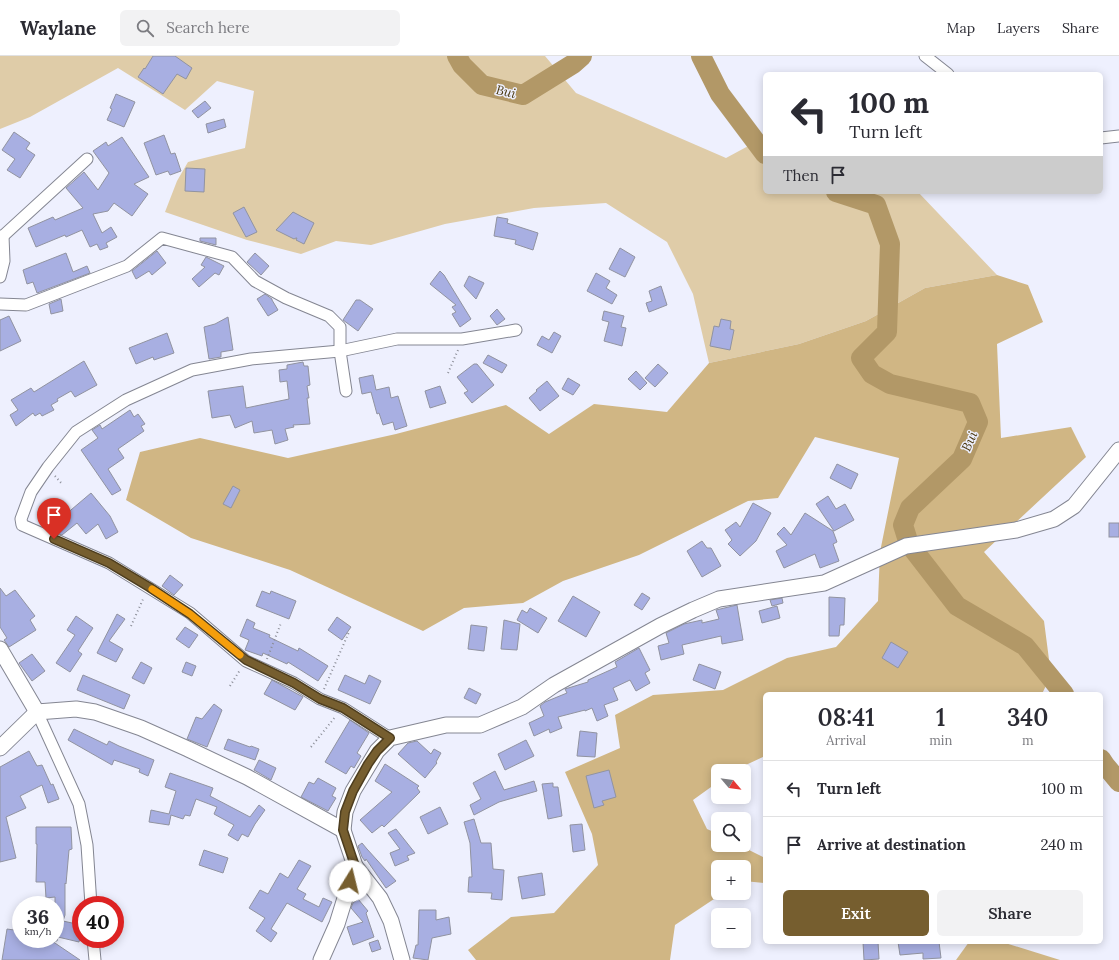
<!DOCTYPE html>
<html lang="en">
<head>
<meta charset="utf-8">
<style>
  :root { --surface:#fff; --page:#f2f2f3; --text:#2b2b33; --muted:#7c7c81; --line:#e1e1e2; --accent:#765e2f }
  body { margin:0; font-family:Lora,serif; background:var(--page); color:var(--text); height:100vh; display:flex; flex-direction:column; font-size:15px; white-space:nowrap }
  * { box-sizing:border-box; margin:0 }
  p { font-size:13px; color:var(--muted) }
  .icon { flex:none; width:22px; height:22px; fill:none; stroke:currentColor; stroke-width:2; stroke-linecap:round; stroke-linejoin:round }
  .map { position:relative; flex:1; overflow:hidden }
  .details { position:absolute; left:763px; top:636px; width:340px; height:252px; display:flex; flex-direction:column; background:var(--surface); border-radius:6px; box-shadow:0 2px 10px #0003 }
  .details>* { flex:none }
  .banner { position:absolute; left:763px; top:16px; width:340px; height:122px; border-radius:6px; box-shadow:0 2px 10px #0003; background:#fff; color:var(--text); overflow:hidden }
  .needle { width:26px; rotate:119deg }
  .controls { position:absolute; left:711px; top:708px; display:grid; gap:8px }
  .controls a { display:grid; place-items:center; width:40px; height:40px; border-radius:6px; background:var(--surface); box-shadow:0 2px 10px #0003; font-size:20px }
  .speed { position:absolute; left:12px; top:840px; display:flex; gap:8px; font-size:20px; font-weight:700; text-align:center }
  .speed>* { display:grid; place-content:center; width:52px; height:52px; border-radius:50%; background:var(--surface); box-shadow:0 2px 10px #0003; line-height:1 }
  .speed small { font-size:10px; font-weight:400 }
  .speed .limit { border:6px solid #d22; background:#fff; color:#111 }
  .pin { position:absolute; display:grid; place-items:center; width:34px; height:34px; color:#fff; margin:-41px -17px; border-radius:50% 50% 50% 0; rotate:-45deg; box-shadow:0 0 4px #0007 }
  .pin .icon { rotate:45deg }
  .me { position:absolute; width:44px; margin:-22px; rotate:9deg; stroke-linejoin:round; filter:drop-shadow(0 0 3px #0008) }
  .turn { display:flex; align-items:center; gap:14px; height:84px; padding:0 20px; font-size:18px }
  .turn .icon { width:52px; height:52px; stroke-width:2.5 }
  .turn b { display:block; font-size:28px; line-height:34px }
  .then { display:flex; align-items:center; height:38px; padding:0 20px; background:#0003; gap:8px; font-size:15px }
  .eta { display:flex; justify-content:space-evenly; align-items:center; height:68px; text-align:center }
  .eta b { font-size:24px; font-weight:600; line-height:28px }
  .cta { display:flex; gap:8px; margin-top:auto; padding:8px 20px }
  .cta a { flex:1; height:46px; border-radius:6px; background:var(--accent); color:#fff; font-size:16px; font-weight:600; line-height:46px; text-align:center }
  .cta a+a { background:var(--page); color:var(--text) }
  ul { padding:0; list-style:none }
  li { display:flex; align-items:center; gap:12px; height:56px; padding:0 20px; border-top:1px solid var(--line) }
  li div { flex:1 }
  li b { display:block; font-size:15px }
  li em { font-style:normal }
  header { display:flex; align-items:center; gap:24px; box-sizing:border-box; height:56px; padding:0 20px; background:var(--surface); border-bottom:1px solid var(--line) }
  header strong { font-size:19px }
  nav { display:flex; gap:22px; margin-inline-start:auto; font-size:14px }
  .search { width:280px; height:36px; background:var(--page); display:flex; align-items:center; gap:10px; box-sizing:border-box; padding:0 14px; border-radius:6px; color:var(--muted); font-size:15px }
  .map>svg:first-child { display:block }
  .green { fill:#dfcca8 }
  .forest { fill:#d0b684 }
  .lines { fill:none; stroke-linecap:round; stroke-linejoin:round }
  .river { stroke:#b29867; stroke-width:20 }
  .building { fill:#a8afe2; stroke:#9193a0 }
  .street-casing { stroke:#848692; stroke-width:13 }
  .secondary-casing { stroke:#848692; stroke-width:17 }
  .path { stroke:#8b8d97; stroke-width:2; stroke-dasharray:1 3; stroke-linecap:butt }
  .street { stroke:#fff; stroke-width:11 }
  .secondary { stroke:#fff; stroke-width:15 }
  .route-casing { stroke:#4d3d1f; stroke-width:10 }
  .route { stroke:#765e2f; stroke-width:7 }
  .slow { stroke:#f59e0b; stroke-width:7 }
  .labels { text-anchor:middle; stroke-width:3; stroke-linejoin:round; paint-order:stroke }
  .water-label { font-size:13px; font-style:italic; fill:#4d3b12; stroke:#eef0fe }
</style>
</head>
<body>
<header>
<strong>Waylane</strong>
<div class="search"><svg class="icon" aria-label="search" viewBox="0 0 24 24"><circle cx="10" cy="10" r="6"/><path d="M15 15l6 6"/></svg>Search here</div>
<nav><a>Map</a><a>Layers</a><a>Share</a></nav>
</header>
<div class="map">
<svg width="1119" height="904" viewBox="0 0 1119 904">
  <rect width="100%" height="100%" fill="#eef0fe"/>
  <polygon class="green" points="0,0 545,0 576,37 726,102 765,81 765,136 918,136 997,219 925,232 866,265 799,288 709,307 693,238 667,186 606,147 534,152 445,168 371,189 336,185 301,198 247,184 165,156 177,125 188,106 245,92 254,35 217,25 185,54 118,12 30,61 0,73"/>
  <g class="forest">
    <polygon points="997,219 1028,229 1043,266 997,288 1001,382 1071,371 1086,401 984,496 1044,565 1051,619 1042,638 765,638 765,700 733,715 718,715 718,726 693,744 707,773 718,778 718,789 739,789 765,802 765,827 744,825 744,811 718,811 718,837 723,837 675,869 670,904 476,904 468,894 511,861 554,857 598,809 592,778 565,716 620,692 615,659 653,639 723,634 787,602 836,591 878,545 880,496 899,402 815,381 778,442 748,445 639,499 563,525 523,547 464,552 423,575 290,514 191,482 126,444 140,396 200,382 288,402 396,378 506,349 549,378 594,348 667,356 709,307 799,288 866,265 925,232"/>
    <polygon points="969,886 1002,886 1060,904 956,904"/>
  </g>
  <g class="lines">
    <g class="river">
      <polyline points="457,0 462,9 482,29 523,39 573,8 582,0"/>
      <polyline points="701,0 720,38 765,98"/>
      <polyline points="836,136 876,149 890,188 887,276 861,302 872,318 890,328 970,347 978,366 962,403 910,452 903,469 909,488 957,550 1025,590 1064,638"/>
      <polyline points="1101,703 1105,709 1119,726"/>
    </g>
  </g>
  <g class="building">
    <polygon points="153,0 175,0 192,12 186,23 177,18 163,38 138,21 144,12 145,13"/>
    <polygon points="116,38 135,46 124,71 107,64 112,53 110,52"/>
    <polygon points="205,45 211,52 198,62 192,55"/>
    <polygon points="224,63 226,71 208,77 206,68"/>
    <polygon points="14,76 30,87 26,93 35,99 20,122 7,114 15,103 2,94"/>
    <polygon points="164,79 171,98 175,97 181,115 170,119 168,115 156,119 144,87"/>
    <polygon points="122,81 149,121 134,128 148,138 132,160 114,147 108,155 93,158 102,177 111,171 117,181 106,187 108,191 100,194 97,188 90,191 82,174 66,181 65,179 36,191 28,172 53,161 55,164 83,152 66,132 84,116 98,134 109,117 93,95 106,86 108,90"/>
    <polygon points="186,112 205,113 204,136 185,135"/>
    <polygon points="244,151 257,176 246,181 233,157"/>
    <polygon points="293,156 314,167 304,188 296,184 297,182 296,182 294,183 276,174"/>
    <polygon points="497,161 508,163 507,167 538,177 533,194 515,188 516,184 494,180"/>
    <polygon points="200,182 216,182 216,189 200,185"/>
    <polygon points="620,192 635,201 625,221 609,213"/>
    <polygon points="157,195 166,207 152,219 149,215 136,223 132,215"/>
    <polygon points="66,197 73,216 87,210 90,217 37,237 33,226 27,228 23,214"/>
    <polygon points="255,197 269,210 261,219 247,206"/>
    <polygon points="206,201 224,210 219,219 215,217 199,231 192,223 205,211 201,209"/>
    <polygon points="440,215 444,219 471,263 460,271 452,258 456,256 452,251 456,249 430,228"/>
    <polygon points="596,217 610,225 606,232 617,239 612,248 587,235"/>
    <polygon points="469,220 484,227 476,243 464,230"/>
    <polygon points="661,230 667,249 649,256 646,247 652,245 649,235"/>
    <polygon points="265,238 272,243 272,244 278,254 268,260 257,243"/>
    <polygon points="61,243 63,255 51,258 49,248"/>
    <polygon points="356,244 360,244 373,253 358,275 343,264"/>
    <polygon points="497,253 505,263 497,269 490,260"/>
    <polygon points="604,255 624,260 621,271 626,272 622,290 604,285 609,266 602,264"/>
    <polygon points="9,260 21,285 0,295 0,264"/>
    <polygon points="228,261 233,294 221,296 221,301 209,303 204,271 215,268"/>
    <polygon points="721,263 731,265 730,273 734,274 730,294 710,290 714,270 719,271"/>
    <polygon points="554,276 561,280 552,297 537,289 542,280 549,284"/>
    <polygon points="167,277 174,297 154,304 153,301 136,308 129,292"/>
    <polygon points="488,299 507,309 502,317 483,307"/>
    <polygon points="84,305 97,329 75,341 71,335 57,343 58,345 51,349 54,354 42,360 40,357 35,360 33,357 16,370 10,359 18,354 11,344 31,332 34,336"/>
    <polygon points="303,306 304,310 308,310 310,329 307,330 309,342 307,342 310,368 293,369 294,371 285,373 288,384 275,388 272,374 254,377 252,365 235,372 230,359 212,362 208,335 243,330 246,352 289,343 287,325 280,326 279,314 287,313 287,309"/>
    <polygon points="474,308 477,308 494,329 472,347 464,337 468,335 457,321"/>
    <polygon points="658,308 668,317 655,331 645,322"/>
    <polygon points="636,315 647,327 640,334 628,323"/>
    <polygon points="373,319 376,334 389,331 391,342 398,340 407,370 395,374 393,366 383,369 379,357 377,358 371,336 362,338 359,322"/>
    <polygon points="568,322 580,329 573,339 562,333"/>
    <polygon points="547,325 559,340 540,355 529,342 537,335 536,334"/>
    <polygon points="440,330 446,347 430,352 425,335"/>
    <polygon points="130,354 134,361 138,358 145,368 141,370 144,375 118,393 124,402 108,413 121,434 112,439 81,394 98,382 92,374 100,369 102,373"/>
    <polygon points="837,408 858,418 851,433 830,422"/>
    <polygon points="233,430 240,434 231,452 223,448"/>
    <polygon points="91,437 110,460 118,476 106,483 98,468 86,478 77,467 62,479 53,475 43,461 59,450 65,459"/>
    <polygon points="828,440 836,453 845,448 854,464 834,475 816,448"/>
    <polygon points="753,447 771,457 756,485 740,500 728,488 732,484 725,474 736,466 740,471"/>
    <polygon points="805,457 833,475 837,486 833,488 839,505 820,512 815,498 784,512 776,495 787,489 777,478 784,471 791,479"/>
    <rect x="1109" y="467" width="10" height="14"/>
    <polygon points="702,485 707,492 711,492 721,510 702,521 687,495"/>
    <polygon points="170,519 183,529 174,539 162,530"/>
    <polygon points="0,532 6,540 15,534 35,560 30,564 36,574 9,591 4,584 7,582 0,571"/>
    <polygon points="262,535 270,538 271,535 296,545 289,563 256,550"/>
    <polygon points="642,537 650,542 642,554 634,549"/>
    <polygon points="573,540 600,556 586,581 558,565"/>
    <polygon points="829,541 845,542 844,569 840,569 839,580 829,580"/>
    <polygon points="782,542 783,547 772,550 770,544"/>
    <polygon points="737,549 743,584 722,588 721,580 682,589 684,598 661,604 658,590 669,587 666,577 684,568 702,564 702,567 719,563 716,554"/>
    <polygon points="777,550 780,562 762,567 759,555"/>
    <polygon points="530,552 547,562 538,577 517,564 522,554 527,557"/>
    <polygon points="117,558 125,563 109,585 123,593 116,606 97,597"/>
    <polygon points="76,560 93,572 78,595 82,598 70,616 56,607 75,579 67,574"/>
    <polygon points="337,561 351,571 342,584 328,574"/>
    <polygon points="247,563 255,567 253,572 270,579 269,581 298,595 299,592 328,610 318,625 288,606 287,608 263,597 262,600 245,594 249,584 240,580"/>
    <polygon points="504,564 520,568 517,594 501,593"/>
    <polygon points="471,569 487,571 484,595 468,593"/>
    <polygon points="185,571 198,579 189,592 176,583"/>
    <polygon points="891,586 908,596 898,612 882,602"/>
    <polygon points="639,592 650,614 645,617 650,627 636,635 630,624 613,632 618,644 604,649 608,660 597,665 592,652 585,655 585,654 558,661 562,672 550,677 549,673 534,680 529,667 544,660 540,650 545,646 567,637 565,633 588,626 588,624 617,611 615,606"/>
    <polygon points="32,598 45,615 32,625 19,607"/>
    <polygon points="141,606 152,612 144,628 132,622"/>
    <polygon points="186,606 196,610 192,620 182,616"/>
    <polygon points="699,608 721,616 715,633 693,624"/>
    <polygon points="83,619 130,639 124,653 77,634"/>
    <polygon points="345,619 365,628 369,619 381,625 370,648 338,634"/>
    <polygon points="272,624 303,641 295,654 264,638"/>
    <polygon points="469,632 481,638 476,648 464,642"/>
    <polygon points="214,648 222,654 207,691 187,683 196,661 202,663"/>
    <polygon points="350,664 369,677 357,697 361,700 354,712 351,710 346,718 325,706"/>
    <polygon points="74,673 107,689 109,685 119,690 154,704 148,720 139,716 140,713 114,704 112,709 68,684"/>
    <polygon points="580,675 597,677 595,701 577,700"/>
    <polygon points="228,683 250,691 251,690 259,693 255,704 224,693"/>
    <polygon points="526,684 534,700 505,714 498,698"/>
    <polygon points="417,685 431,698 434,693 441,697 436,706 437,707 425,722 398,698 408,687"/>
    <polygon points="29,695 37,710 42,709 51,729 53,728 59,743 48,747 42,729 20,740 26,752 6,761 16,802 0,806 0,711"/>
    <polygon points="259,704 276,712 271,724 254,714"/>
    <polygon points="385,708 419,730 417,732 420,736 384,771 382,769 372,777 360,764 392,736 375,725"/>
    <polygon points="609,714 616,741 602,745 604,749 594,752 586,720"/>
    <polygon points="495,715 504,734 534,725 537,735 499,746 474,759 470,749 481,743 473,727"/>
    <polygon points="170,717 213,732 210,740 250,761 259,749 265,754 255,768 248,781 242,778 238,785 228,779 234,769 214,758 217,751 196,743 190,760 185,759 183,763 171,759 169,769 149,766 151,754 169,758 176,735 165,731"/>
    <polygon points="318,722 336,732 332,740 336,742 328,755 301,741 309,726 314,728"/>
    <polygon points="553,727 553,731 558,731 562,760 548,763 542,728"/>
    <polygon points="440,751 448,768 428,778 420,761"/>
    <polygon points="474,763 481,787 491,787 493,813 504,814 502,844 491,843 492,837 468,836 469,821 472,821 470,787 464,766"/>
    <polygon points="582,768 585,794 573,796 570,769"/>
    <polygon points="36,771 71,771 72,793 69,794 66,828 65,827 65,859 63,865 81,869 81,877 79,886 58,881 57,885 55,885 55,841 46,842 45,826 36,826 37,788 36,788"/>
    <polygon points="396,773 415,797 407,800 409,804 395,810 390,797 400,793 388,777"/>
    <polygon points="362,787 367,793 396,825 386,832 366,803 365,805 362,801 358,790"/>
    <polygon points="204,794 228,802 223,817 199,809"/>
    <polygon points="299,804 311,810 297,833 306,838 303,843 319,851 323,842 332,846 322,866 287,847 271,873 277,877 271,886 256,875 265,862 249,852 260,834 268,838 280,817 288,822"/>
    <polygon points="542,817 545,839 522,843 518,821"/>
    <polygon points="358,843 368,855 366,857 374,881 353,889 347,871 363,866 351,852 353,847"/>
    <polygon points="419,854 436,854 436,864 449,861 451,878 432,882 428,904 413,902 416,889 418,889"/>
    <polygon points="7,873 21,875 21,883 49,883 80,904 2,904"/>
    <polygon points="378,884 381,893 372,896 369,887"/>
    <polygon points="863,886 878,886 879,903 864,904"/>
    <polygon points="898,886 939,886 941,902 923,903 923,897 900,899"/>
  </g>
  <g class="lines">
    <g class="street-casing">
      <g id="street">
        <polyline points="925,0 948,18"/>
        <polyline points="1101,82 1119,80"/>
        <polyline points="0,180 3,180 87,103"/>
        <polyline points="0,221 4,205 3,180"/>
        <polyline points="0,248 26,249 127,210 162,182 232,201 255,225 286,242 329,260 340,271 340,295 346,335"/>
        <polyline points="37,656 79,748 87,789 91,849"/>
        <polyline points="390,682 343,652 320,643 294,627 246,605 190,557 109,507 22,469 21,463 31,436 48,411 76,376 126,344 192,314 251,303 340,295 397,283 462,283 516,274"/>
        <polyline points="93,883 95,904"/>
      </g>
    </g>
    <g class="secondary-casing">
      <g id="secondary">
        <polyline points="0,593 37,656"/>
        <polyline points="0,692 37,656 76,653 95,656 141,672 188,693 247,721 343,774"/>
        <polyline points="321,904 337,868 355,810"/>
        <polyline points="402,904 391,865 380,842 355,810 343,774 345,756 353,735 377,695 390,682 446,669 480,669 522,651 554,629 660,570 693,554 719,543 824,527 906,490 1016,474 1054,463 1074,450 1119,394"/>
      </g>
    </g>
    <g class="path">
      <polyline points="448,317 458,294"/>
      <polyline points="55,420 62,428"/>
      <polyline points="131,570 144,541"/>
      <polyline points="267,603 281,567"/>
      <polyline points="230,630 240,614"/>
      <polyline points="324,633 349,576"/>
      <polyline points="311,691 336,660"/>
    </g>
    <use href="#street" class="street"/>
    <use href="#secondary" class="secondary"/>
  </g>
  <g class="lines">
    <g class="route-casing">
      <polyline id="route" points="54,483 109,507 149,531 190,558 246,604 294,627 320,643 343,652 390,682 377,695 368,708 353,735 345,756 343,774 355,810 350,825"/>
    </g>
    <use href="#route" class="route"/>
    <polyline class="slow" points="152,533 190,558 240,599"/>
  </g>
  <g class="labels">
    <g class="water-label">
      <text transform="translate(506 35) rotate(13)" y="5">Bui</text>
      <text transform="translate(969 385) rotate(-66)" y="5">Bui</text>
    </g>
  </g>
</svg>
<div class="controls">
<a><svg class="needle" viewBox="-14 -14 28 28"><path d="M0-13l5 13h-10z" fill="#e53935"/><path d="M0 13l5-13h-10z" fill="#7c7c81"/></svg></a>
<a><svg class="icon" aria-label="search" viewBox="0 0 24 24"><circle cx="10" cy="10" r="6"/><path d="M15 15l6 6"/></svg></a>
<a>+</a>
<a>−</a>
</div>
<div class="speed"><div>36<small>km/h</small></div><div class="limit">40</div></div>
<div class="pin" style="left:54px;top:483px;background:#d93025"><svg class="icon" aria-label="arrive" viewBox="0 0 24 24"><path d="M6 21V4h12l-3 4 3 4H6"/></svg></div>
<svg class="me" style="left:350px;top:825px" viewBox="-20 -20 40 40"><circle r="19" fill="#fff"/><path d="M0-13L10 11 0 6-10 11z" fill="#765e2f"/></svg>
<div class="banner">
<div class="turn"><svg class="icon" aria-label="left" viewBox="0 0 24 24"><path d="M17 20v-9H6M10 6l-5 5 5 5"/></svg><div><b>100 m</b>Turn left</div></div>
<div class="then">Then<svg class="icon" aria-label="arrive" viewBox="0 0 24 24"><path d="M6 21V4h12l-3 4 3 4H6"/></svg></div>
</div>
<section class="details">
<div class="eta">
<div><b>08:41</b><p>Arrival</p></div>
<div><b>1</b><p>min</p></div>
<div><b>340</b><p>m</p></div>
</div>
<ul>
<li><svg class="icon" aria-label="left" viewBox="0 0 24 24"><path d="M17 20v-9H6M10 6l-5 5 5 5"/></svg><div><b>Turn left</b></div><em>100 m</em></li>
<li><svg class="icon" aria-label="arrive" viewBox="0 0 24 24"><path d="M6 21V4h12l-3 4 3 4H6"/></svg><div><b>Arrive at destination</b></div><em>240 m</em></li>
</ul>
<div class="cta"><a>Exit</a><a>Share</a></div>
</section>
</div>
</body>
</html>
